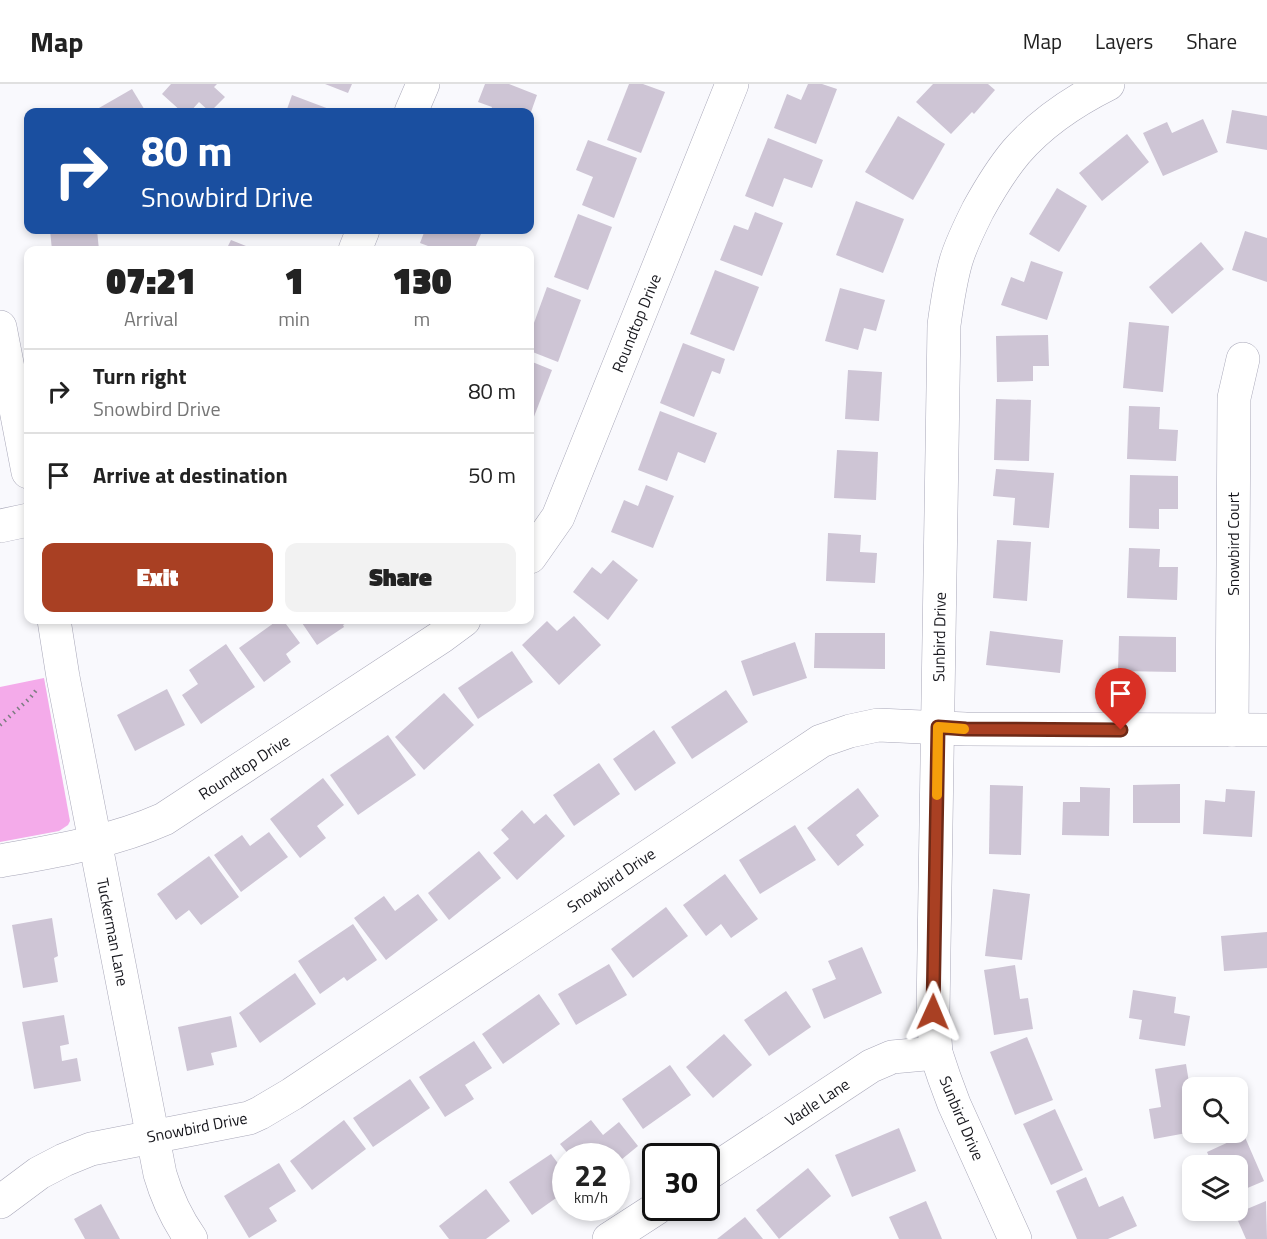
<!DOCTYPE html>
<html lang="en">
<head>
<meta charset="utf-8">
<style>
  :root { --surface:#fff; --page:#f2f2f2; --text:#222; --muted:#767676; --line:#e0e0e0; --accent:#a94023 }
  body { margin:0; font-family:"Titillium Web",sans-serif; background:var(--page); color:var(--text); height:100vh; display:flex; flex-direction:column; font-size:22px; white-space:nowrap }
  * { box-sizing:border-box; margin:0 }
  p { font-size:20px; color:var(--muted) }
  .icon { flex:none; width:33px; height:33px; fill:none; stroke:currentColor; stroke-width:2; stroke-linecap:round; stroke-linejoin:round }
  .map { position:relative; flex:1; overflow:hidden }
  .drawer { position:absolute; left:24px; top:162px; width:510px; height:378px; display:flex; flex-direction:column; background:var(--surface); border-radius:12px; box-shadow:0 3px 9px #0003 }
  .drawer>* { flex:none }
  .top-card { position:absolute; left:24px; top:24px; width:510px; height:126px; border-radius:12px; box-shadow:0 3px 9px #0003; background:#1a4fa0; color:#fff; overflow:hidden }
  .fabs { position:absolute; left:1182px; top:993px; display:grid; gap:12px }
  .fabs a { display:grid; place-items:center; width:66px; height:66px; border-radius:12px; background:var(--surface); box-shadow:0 3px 9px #0003; font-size:30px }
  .speed { position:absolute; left:552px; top:1059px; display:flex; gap:12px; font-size:30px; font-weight:700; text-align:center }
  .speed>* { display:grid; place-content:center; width:78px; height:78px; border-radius:50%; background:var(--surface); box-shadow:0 3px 9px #0003; line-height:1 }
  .speed small { font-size:15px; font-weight:400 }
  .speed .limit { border:3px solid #111; border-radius:9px; background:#fff; color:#111 }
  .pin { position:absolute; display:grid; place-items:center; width:51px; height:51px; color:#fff; margin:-62px -26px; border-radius:50% 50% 50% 0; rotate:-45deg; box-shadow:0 0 6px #0007 }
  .pin .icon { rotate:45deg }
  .me { position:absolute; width:66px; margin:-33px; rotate:1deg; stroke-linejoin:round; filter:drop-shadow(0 0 4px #0008) }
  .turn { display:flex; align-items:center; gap:21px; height:126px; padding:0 18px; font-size:27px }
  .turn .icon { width:78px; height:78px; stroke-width:2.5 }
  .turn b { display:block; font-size:42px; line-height:51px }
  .eta { display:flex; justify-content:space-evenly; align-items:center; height:102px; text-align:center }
  .eta b { font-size:36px; font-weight:800; line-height:42px }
  .button { display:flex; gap:12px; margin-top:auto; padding:12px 18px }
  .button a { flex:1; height:69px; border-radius:12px; background:var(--accent); color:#fff; font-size:24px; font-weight:800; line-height:69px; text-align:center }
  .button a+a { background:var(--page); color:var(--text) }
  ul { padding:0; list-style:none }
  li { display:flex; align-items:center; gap:18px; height:84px; padding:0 18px; border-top:2px solid var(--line) }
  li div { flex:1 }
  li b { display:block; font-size:22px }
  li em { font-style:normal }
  header { display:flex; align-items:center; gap:36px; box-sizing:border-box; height:84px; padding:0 30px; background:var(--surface); border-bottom:2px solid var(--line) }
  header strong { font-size:28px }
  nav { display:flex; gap:33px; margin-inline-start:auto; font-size:21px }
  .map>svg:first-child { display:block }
  .green { fill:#f4abea }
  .building { fill:#cec5d5 }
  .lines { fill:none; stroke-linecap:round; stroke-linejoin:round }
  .minor-casing { stroke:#a9a8b9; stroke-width:34 }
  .path { stroke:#7d7d82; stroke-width:4; stroke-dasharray:1.5 4.5; stroke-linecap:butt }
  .minor { stroke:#fff; stroke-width:33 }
  .route-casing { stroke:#6e2a17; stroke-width:15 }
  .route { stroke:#a94023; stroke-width:10 }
  .slow { stroke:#f59e0b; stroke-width:10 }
  .labels { text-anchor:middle; stroke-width:6; stroke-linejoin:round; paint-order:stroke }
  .street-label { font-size:16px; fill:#17171d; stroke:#fff }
</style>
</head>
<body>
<header>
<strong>Map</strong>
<nav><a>Map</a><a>Layers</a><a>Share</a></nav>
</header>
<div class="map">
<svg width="1267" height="1155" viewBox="0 0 1267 1155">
  <rect width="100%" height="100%" fill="#f9f9fd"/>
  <polygon class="green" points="44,594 70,737 68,741 59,747 0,758 0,603"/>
  <g class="building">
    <polygon points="171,0 217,0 214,3 225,13 210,28 199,18 190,28 182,28 162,10"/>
    <polygon points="325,0 352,0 348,9"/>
    <polygon points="485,0 509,0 537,11 531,28 490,28 492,23 478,18"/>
    <polygon points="629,0 643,0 665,8 641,69 607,56"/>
    <polygon points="808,0 822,0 837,5 816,60 774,44 787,10 801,16"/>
    <polygon points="933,0 988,0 995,6 974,30 972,28 951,50 916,18"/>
    <polygon points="132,5 146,28 92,28"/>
    <polygon points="292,11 337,28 286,28"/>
    <polygon points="1232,26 1267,32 1267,66 1226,59"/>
    <polygon points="898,32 945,60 913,116 865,88"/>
    <polygon points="1203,35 1218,68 1163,92 1143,49 1167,38 1172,49"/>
    <polygon points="1127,50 1149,78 1102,117 1079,89"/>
    <polygon points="768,54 823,76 812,104 784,94 773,123 745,112"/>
    <polygon points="588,56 637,74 614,134 582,121 593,93 576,86"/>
    <polygon points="1057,104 1087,122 1059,168 1029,150"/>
    <polygon points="856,117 904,135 883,189 836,171"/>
    <polygon points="755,128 783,139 762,192 720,176 734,141 748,146"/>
    <polygon points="578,130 612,143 588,206 554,193"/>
    <polygon points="50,146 97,146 99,166 52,166"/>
    <polygon points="425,146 470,146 481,150 474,166 435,166 436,165 420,159"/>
    <polygon points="1245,147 1267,154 1267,198 1232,186"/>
    <polygon points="231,156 256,166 226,166"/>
    <polygon points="1201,158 1224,185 1172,230 1149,203"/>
    <polygon points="1031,177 1063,188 1047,236 1001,221 1011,193 1024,198"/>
    <polygon points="715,186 759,203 734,267 690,250"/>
    <polygon points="547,203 581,216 558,278 530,267 530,250"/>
    <polygon points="840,204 885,216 876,247 864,244 858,266 825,257"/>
    <polygon points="1129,238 1169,242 1163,308 1123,304"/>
    <polygon points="1048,251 1049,282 1033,282 1033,297 997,298 996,252"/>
    <polygon points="683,259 725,275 720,290 712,287 694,333 660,319"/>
    <polygon points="530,277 552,286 530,343"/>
    <polygon points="848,286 882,288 879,337 845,335"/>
    <polygon points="996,315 1031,316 1029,377 994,376"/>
    <polygon points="1129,322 1160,323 1159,345 1178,346 1176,377 1127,375"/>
    <polygon points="660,327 717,349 705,379 678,368 667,397 638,386"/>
    <polygon points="837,366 878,368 876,416 834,414"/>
    <polygon points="996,385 1054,389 1049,444 1013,441 1015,414 993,412"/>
    <polygon points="1130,391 1178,392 1178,425 1159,425 1159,445 1129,444"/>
    <polygon points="646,401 674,412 653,464 611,448 624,416 638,422"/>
    <polygon points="828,449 861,451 860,468 877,469 875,499 826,497"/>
    <polygon points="997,456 1031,458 1027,517 993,514"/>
    <polygon points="1129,464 1160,465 1159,483 1178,483 1177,516 1127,514"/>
    <polygon points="613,476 638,496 608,536 573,508 592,483 601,490"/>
    <polygon points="574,532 601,561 559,601 522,561 547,537 557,547"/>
    <polygon points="278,536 283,536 300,559 286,570 291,578 264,598 239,564"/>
    <polygon points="300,536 351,536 343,541 344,543 317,561"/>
    <polygon points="990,547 1063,556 1060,589 986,581"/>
    <polygon points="815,549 885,549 885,585 814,584"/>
    <polygon points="1119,552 1176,553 1176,588 1118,587"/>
    <polygon points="795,558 807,594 753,612 741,577"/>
    <polygon points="226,560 255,603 201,640 182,611 198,600 189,586"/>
    <polygon points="512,567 533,598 478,635 458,604"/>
    <polygon points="167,605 185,641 135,667 117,631"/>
    <polygon points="726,606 748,638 692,675 671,643"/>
    <polygon points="444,609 474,641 424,686 395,653"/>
    <polygon points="654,646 676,679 635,707 613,675"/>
    <polygon points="388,651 416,691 358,731 330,691"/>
    <polygon points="599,679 620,710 574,742 553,711"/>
    <polygon points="323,694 344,721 317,742 326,754 300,774 270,735"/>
    <polygon points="1180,700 1180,739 1133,739 1133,701"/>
    <polygon points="990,701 1023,702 1021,771 989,770"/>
    <polygon points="1080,703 1110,704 1109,752 1062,751 1063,718 1080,718"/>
    <polygon points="858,704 879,732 856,751 864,761 838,782 807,744"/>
    <polygon points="1226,705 1255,707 1252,753 1203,750 1205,716 1225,718"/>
    <polygon points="522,726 534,740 546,730 565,752 517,796 493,769 509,755 501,746"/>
    <polygon points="795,741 816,776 760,810 739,776"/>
    <polygon points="269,748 288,773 241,808 214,771 242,751 250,762"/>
    <polygon points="479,767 501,794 449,836 428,809"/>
    <polygon points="209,772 239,813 201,841 189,826 176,836 157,810"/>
    <polygon points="725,790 758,835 731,854 721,840 706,852 683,821"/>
    <polygon points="993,805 1030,810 1022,876 985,872"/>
    <polygon points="418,810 438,836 386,876 354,834 384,812 395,827"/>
    <polygon points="666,823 688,852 633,894 611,865"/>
    <polygon points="52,834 58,872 54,874 58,898 23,904 12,841"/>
    <polygon points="353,840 377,876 347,897 344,893 320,910 298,877"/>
    <polygon points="1267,848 1267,884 1224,887 1221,852"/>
    <polygon points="862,863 882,909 824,935 812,905 836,895 828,877"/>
    <polygon points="609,880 627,911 576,941 558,910"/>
    <polygon points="1015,881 1020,915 1028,914 1033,945 994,951 984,886"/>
    <polygon points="295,889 316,920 260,959 239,929"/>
    <polygon points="1133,906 1176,913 1174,929 1190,932 1185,962 1139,955 1142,936 1129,934"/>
    <polygon points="786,907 811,943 769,972 744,936"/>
    <polygon points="539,910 560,940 503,980 482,950"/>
    <polygon points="64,931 69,960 60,962 62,977 77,974 81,997 34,1005 22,938"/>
    <polygon points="231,932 237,963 211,969 214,981 187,987 178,943"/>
    <polygon points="724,950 752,981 713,1014 686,983"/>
    <polygon points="1027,953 1053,1016 1015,1031 990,968"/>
    <polygon points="474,957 492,984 465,1001 474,1015 445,1033 419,993"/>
    <polygon points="1186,980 1192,1017 1192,1048 1154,1055 1149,1025 1161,1023 1155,985"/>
    <polygon points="670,981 691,1011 643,1045 622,1015"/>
    <polygon points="410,995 430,1024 373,1063 353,1034"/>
    <polygon points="1055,1025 1083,1086 1051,1101 1023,1040"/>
    <polygon points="344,1036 366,1065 312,1106 290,1077"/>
    <polygon points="591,1036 603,1051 619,1038 638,1062 616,1080 616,1072 570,1072 560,1060"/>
    <polygon points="899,1044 916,1087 852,1113 835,1071"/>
    <polygon points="1244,1051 1264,1097 1238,1108 1238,1082 1213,1082 1207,1068"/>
    <polygon points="551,1070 566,1090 566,1107 532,1131 509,1098"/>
    <polygon points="279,1079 296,1107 269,1124 277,1137 249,1154 224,1112"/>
    <polygon points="808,1084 831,1112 779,1155 756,1126"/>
    <polygon points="1086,1093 1099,1123 1123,1112 1137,1142 1108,1155 1077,1155 1056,1107"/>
    <polygon points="486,1105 510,1137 486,1155 449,1155 439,1142"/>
    <polygon points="926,1117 942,1155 899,1155 889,1133"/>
    <polygon points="1266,1117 1267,1155 1246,1155 1235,1130"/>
    <polygon points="101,1120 120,1155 85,1155 74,1135"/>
    <polygon points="745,1133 763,1155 717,1155"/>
  </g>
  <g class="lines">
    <g class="minor-casing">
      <g id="minor">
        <polyline points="411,28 423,0"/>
        <polyline points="355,166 363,146"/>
        <polyline points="0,243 28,388"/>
        <polyline points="0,442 28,436"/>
        <polyline points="530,473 558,433 732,0"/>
        <path d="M54,536L63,593L160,1090C167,1114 177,1135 191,1155"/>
        <polyline points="1232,646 1234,314 1243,275"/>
        <path d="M0,777C56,767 112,758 164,735L441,553L464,536"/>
        <polyline points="706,1091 871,982 892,973 936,969"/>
        <polyline points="0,1118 39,1089 64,1076 91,1065 249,1034 260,1029 292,1010 821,657 850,647 878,641 966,645 1267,646"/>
        <polyline points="609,1155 657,1124"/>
        <path d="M1015,1155L954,1020L944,993L936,969L933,928L944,241C947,219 950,198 956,177C961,160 970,142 978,126C989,106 1001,86 1016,68C1041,39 1074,17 1108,0"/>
      </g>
    </g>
    <polyline class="path" points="0,641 30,614 38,604"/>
    <use href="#minor" class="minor"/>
  </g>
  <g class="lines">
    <g class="route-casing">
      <polyline id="route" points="933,928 938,643 966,645 1121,646"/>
    </g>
    <use href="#route" class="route"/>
    <polyline class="slow" points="937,711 938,643 964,645"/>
  </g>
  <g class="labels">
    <g class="street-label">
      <text transform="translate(636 239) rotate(-68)" y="6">Roundtop Drive</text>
      <text transform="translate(1233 460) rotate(-90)" y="6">Snowbird Court</text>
      <text transform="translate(939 553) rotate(-89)" y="6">Sunbird Drive</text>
      <text transform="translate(244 683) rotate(-33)" y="6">Roundtop Drive</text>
      <text transform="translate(611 796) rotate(-34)" y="6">Snowbird Drive</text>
      <text transform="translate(113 848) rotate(79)" y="6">Tuckerman Lane</text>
      <text transform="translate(817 1018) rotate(-33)" y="6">Vadle Lane</text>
      <text transform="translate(962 1034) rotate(67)" y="6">Sunbird Drive</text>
      <text transform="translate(197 1043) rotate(-11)" y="6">Snowbird Drive</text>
    </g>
  </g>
</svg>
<div class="fabs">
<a><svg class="icon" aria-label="search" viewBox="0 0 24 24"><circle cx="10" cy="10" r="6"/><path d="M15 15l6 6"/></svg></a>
<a><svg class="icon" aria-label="layers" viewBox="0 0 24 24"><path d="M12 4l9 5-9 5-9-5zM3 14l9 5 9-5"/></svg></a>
</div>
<div class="speed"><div>22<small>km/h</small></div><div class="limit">30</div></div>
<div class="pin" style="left:1121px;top:646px;background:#d93025"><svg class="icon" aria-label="arrive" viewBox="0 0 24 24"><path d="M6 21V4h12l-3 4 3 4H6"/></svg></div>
<svg class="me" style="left:933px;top:928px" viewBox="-20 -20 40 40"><path d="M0-17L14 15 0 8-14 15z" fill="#a94023" stroke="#fff" stroke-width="4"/></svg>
<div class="top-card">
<div class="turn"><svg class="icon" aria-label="right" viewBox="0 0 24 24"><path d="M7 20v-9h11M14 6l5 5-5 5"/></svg><div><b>80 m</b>Snowbird Drive</div></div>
</div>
<section class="drawer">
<div class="eta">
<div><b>07:21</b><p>Arrival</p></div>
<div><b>1</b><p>min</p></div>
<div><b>130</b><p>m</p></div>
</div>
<ul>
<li><svg class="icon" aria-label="right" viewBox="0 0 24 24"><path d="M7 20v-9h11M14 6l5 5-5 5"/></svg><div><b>Turn right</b><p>Snowbird Drive</p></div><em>80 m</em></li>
<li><svg class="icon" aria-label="arrive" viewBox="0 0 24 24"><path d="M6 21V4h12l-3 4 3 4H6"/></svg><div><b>Arrive at destination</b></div><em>50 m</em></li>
</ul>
<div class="button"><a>Exit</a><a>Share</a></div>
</section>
</div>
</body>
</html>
